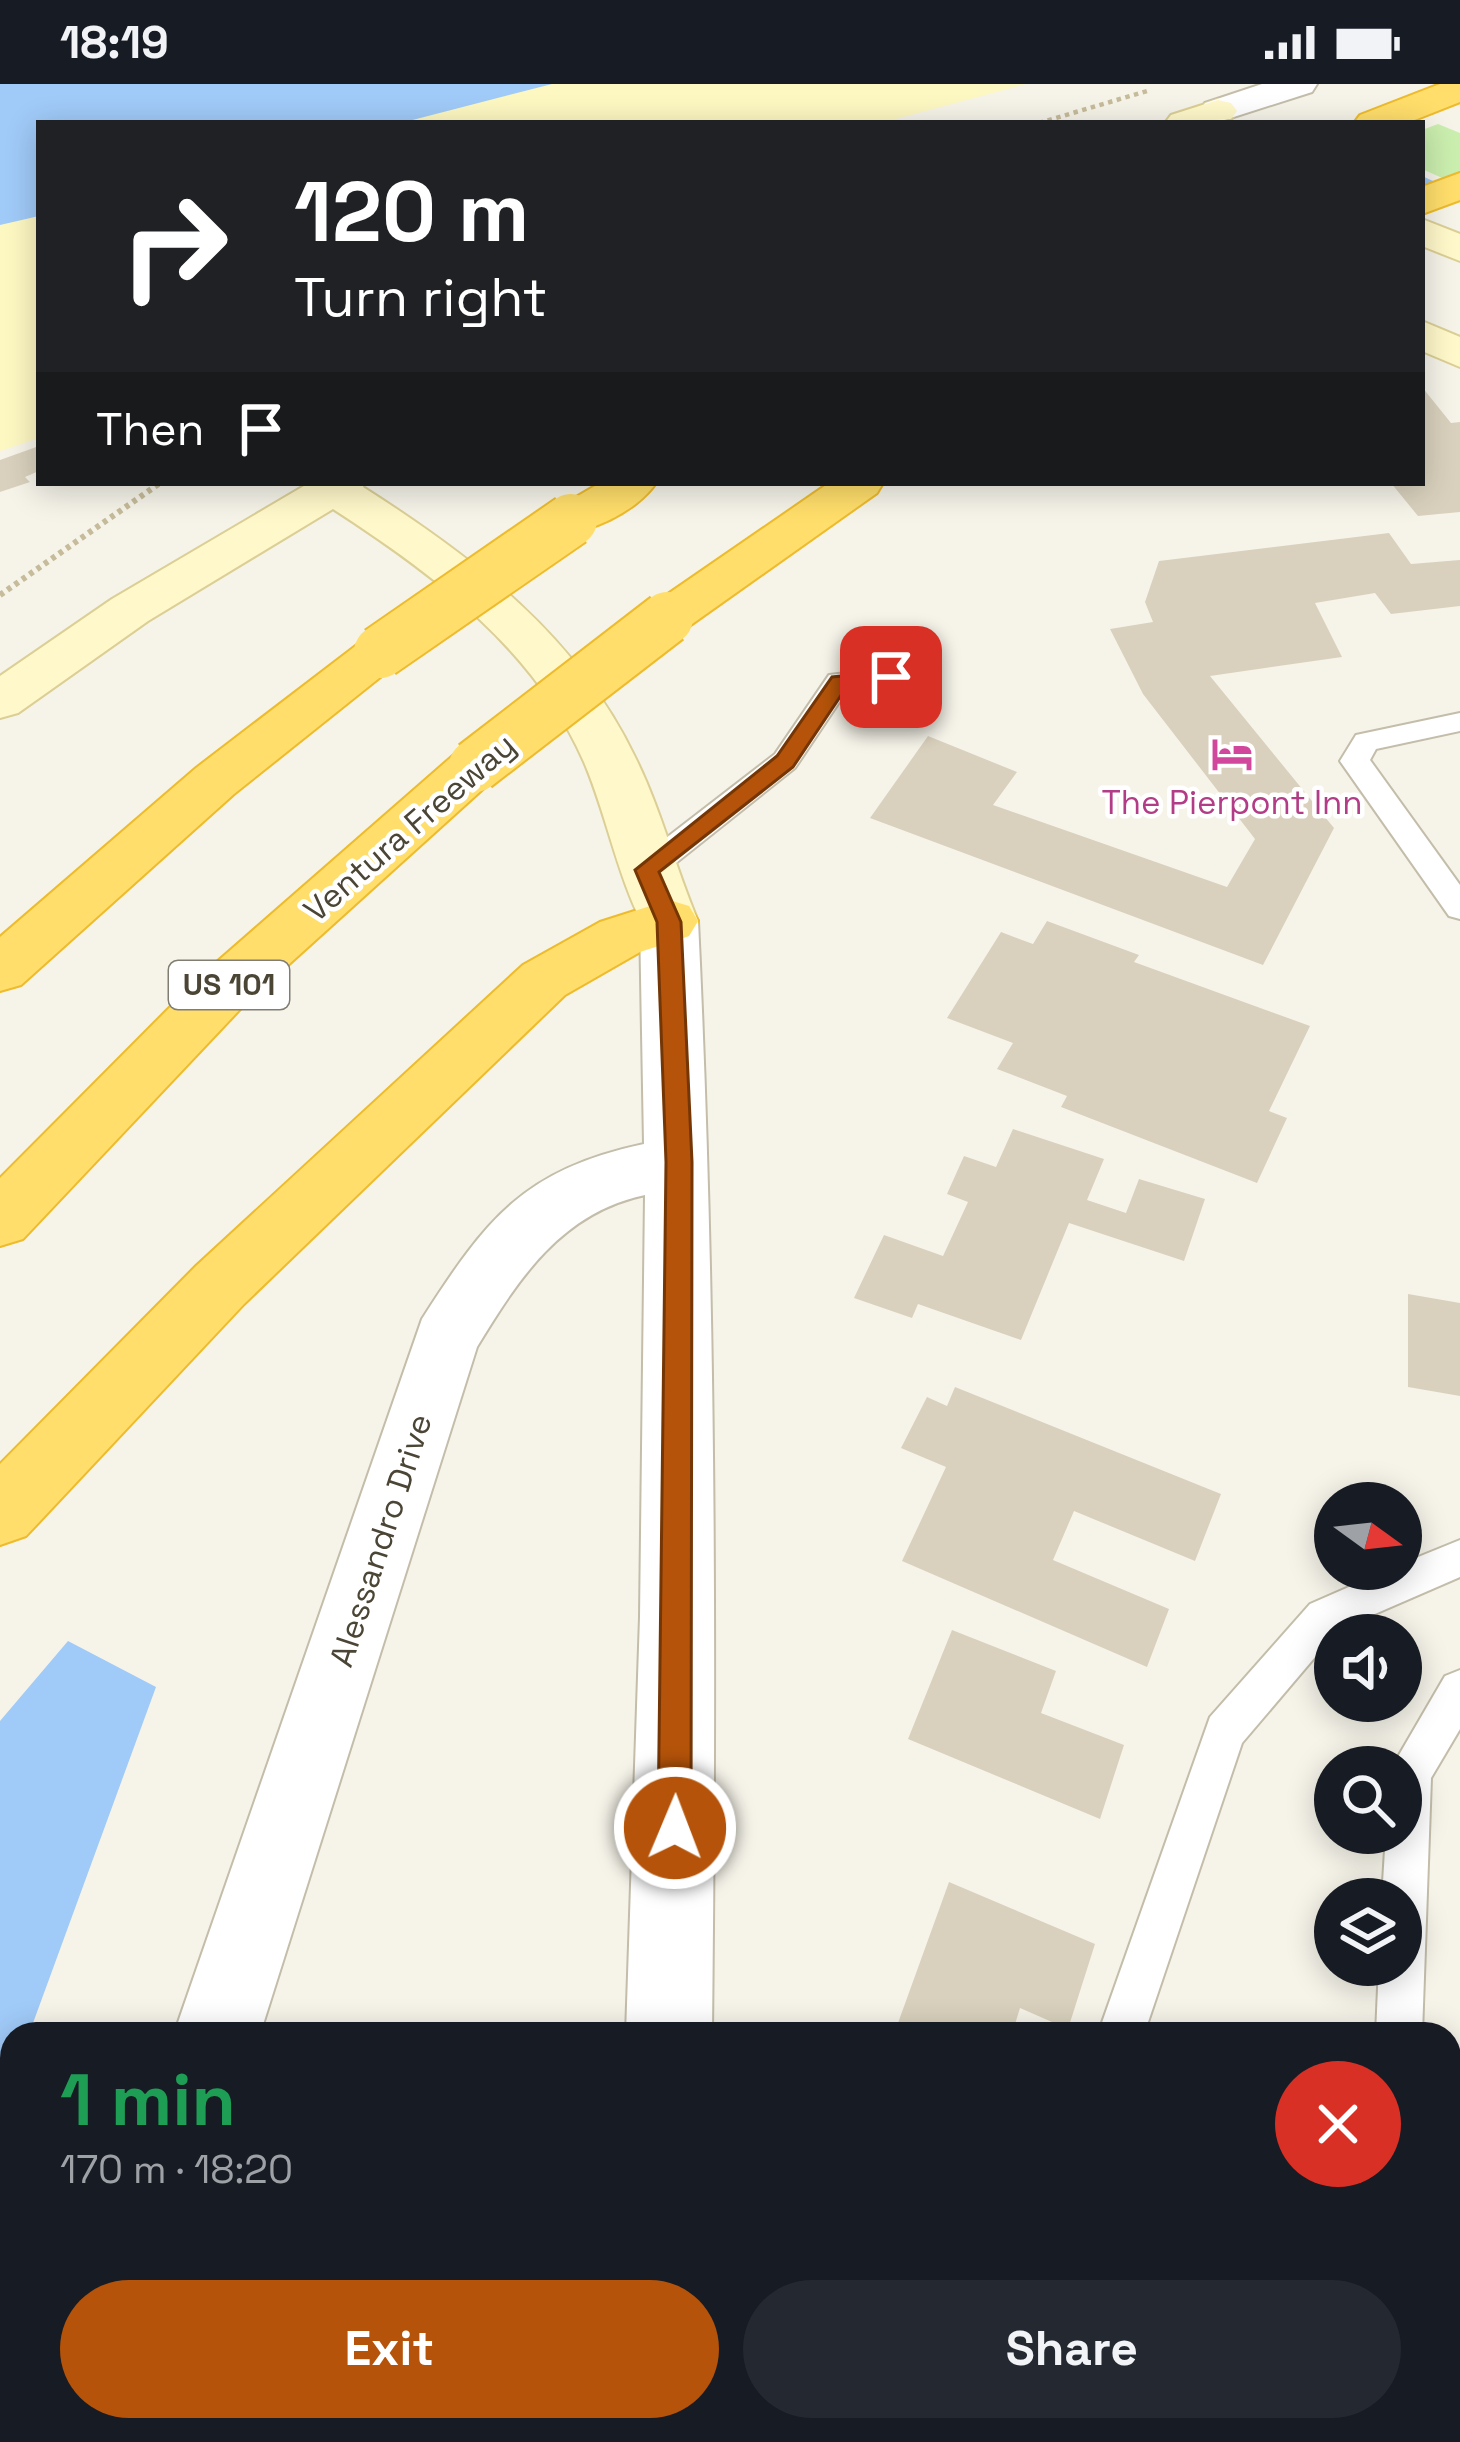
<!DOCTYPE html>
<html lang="en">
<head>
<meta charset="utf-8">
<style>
  :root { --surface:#171b24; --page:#242831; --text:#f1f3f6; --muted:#9ea1a6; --accent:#b45309 }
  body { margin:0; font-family:"Space Grotesk",sans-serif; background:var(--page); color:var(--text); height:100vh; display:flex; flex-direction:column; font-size:45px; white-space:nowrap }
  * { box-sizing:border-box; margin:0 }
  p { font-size:39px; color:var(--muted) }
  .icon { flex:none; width:66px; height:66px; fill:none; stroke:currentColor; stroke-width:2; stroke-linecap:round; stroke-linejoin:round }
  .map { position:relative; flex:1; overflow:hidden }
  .side { position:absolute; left:0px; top:1938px; width:1461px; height:420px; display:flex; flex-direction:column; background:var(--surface); border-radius:36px 36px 0 0; box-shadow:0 6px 30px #0003 }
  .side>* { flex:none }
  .guide { position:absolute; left:36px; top:36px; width:1389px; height:366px; border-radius:0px; box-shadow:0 6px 30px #0003; background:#202124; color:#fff; overflow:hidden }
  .needle { width:78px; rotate:105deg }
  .buttons { position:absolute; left:1314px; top:1398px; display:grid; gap:24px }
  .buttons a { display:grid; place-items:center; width:108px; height:108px; border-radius:50%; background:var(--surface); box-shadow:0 6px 30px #0003; font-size:60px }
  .pin { position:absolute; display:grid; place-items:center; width:102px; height:102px; color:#fff; margin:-51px; border-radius:24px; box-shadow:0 6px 18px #0006 }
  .me { position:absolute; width:132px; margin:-66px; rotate:1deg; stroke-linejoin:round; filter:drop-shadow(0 0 9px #0008) }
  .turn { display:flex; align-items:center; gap:42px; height:252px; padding:0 60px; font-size:54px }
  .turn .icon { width:156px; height:156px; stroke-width:2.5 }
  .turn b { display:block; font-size:84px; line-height:102px }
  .then { display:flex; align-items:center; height:114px; padding:0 60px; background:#0003; gap:24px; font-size:45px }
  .round { display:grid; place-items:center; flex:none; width:126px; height:126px; border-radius:63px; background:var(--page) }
  .headline { display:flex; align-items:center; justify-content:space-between; height:204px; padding:0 60px }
  h1 { font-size:72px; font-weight:700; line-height:90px; color:#1e9e55 }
  .button { display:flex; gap:24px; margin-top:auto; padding:24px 60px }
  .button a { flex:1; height:138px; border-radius:72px; background:var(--accent); color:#fff; font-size:48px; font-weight:700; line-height:138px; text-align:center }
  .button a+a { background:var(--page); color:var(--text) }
  .status { display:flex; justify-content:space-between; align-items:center; height:84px; padding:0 60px; background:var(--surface); direction:ltr }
  .status svg { height:33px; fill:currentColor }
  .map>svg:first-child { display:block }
  .residential { fill:#ebe6d7 }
  .green { fill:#caeeae }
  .sand { fill:#fdf7c2 }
  .water { fill:#a0caf8 }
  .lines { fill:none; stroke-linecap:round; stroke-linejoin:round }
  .stream { fill:#a0caf8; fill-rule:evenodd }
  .building { fill:#d9d1bd }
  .service-casing { stroke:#c3bdaa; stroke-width:4 }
  .minor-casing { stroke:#c3bdaa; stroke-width:4 }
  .tertiary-casing { stroke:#c3bdaa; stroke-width:4 }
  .secondary-casing { stroke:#dbcf95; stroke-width:4 }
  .motorway-casing { stroke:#edbb2c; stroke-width:4 }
  .path-far1 { stroke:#c6bb9a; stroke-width:4.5; stroke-dasharray:4.5 4.5; stroke-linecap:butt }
  .path { stroke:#c6bb9a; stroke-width:6; stroke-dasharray:4.5 4.5; stroke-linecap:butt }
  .service { fill:#fff; fill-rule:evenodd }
  .minor { fill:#fff; fill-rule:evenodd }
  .tertiary { fill:#fff; fill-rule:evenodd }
  .secondary { fill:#fff8ca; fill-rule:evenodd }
  .motorway { fill:#ffde6b; fill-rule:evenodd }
  .motorway-bridge-casing { stroke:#edbb2c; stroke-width:56; stroke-linecap:butt }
  .motorway-bridge { stroke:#ffde6b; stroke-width:52 }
  .route { fill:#b45309; stroke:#753606; stroke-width:3 }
  .labels { text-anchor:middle; stroke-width:9; stroke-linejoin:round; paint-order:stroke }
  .shield { fill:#fff; stroke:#817d72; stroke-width:3 }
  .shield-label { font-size:30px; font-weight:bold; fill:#4b4536 }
  .hotel-label { font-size:33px; fill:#b23c85; stroke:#fff }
  .street-label { font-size:33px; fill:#4b4536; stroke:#fff }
</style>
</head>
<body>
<div class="status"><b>18:19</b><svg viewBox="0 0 49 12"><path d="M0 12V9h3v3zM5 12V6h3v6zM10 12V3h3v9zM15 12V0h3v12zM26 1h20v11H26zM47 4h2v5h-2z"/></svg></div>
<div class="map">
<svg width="1460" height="2358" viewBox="0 0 1460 2358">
  <rect width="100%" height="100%" fill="#f6f4e9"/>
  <polygon class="residential" points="381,2346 674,2346 680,2358 378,2358"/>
  <polygon class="green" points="1438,40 1460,49 1460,102 1422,85 1422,46"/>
  <polygon class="sand" points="184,0 1026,0 881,39 39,39 39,354 0,367 0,40"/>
  <g class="water">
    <polygon points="0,0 552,0 401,39 39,39 39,132 0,141"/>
    <polygon points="68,1557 156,1603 29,1950 12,1950 12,1996 0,2029 0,1637"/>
  </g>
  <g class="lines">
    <polygon class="stream" points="1422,92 1460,109 1460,116 1422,99"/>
  </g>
  <g class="building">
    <polygon points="1422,303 1451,339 1460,338 1460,428 1418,432 1391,399 1422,399"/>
    <polygon points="39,362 39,387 25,393 30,398 0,408 0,376"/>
    <polygon points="1389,449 1411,480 1460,476 1460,522 1391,530 1375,509 1315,519 1342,573 1210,592 1334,744 1263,881 870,734 928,652 1017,688 993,721 1227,803 1255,755 1143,610 1110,545 1153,538 1145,518 1159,477"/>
    <polygon points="1047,837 1139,871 1134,878 1310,942 1269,1027 1287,1034 1257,1099 1061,1023 1067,1012 997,985 1013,959 947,934 1001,848 1033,860"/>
    <polygon points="1013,1045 1104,1075 1087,1116 1126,1129 1139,1095 1205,1115 1184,1177 1069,1139 1021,1256 918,1220 912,1234 854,1214 884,1151 943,1172 968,1118 947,1110 964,1072 996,1083"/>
    <polygon points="1408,1210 1460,1219 1460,1312 1408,1303"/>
    <polygon points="955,1303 1221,1410 1195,1477 1074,1427 1053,1476 1169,1525 1147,1583 902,1477 946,1383 901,1364 927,1313 947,1322"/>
    <polygon points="952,1546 1056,1587 1041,1629 1124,1661 1100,1735 908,1655"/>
    <polygon points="949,1798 1095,1860 1068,1945 1020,1924 1012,1950 894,1950"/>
  </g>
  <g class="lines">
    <g class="service-casing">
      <g id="service">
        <polygon points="891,584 901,587 905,593 901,599 848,605 795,684 657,794 635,794 631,786 635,778 775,670 829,591"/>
        <polygon points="1460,629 1460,647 1376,665 1370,676 1460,801 1460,835 1449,832 1340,677 1356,651"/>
        <polygon points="1460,1456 1460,1493 1338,1546 1242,1659 1144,1950 1098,1950 1210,1633 1310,1520 1390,1485 1401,1485 1401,1480"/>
        <polygon points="1460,1586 1460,1645 1431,1694 1422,1950 1376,1950 1379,1881 1401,1881 1401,1815 1382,1815 1386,1749 1401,1749 1401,1683 1392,1683 1445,1592"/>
        <polygon points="960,2346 1012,2346 1008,2358 956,2358"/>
      </g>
    </g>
    <g class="minor-casing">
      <g id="minor">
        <path d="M669,816L689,822L698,837C716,1207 716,1578 712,1950H626L640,1533L645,1111C561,1129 519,1194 477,1263L260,1950H174L422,1235C486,1135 523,1086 644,1060L640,837L649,822Z"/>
        <polygon points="44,2346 138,2346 135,2358 39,2358"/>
        <polygon points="627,2346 723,2346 728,2358 632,2358"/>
      </g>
    </g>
    <g class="tertiary-casing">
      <polygon id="tertiary" points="1262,0 1317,0 1312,8 1218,38 1205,35 1199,27 1205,19"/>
    </g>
    <g class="secondary-casing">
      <g id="secondary">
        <polygon points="1218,16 1231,19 1237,27 1231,35 1165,39 1171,31"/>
        <polygon points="1422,135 1460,150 1460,177 1422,162"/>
        <polygon points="1422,237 1460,253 1460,283 1422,267"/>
        <path d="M309,399H365L363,403C473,473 577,552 635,673C661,725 675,783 698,837L689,852L669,858L649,852C618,798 608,734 584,678C535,565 432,489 333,425L148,537L18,629L0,634V592L112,515Z"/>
      </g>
    </g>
    <g class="motorway-casing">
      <g id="motorway">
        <polygon points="1440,0 1460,0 1460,18 1407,39 1354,39 1360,31"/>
        <polygon points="1460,89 1460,116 1422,130 1422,103"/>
        <path d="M600,399H656C638,426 586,454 554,446L547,436L554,426Z"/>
        <polygon points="829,399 883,399 877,409 685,545 667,550 649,545 642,534 649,523"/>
        <polygon points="380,552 398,557 405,568 398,579 234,710 21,901 0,907 0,853 196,684 362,557"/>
        <polygon points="475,664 494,669 502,682 494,695 245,920 23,1155 0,1162 0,1094 203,890 456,669"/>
        <polygon points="669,816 689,822 698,837 689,852 640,868 565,911 244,1220 26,1452 0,1461 0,1380 196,1182 523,881 600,838"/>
      </g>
    </g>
    <polyline class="path-far1" points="1039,39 1147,7"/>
    <polyline class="path" points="0,511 160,399"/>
    <use href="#service" class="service"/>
    <use href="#minor" class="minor"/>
    <use href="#tertiary" class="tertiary"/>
    <use href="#secondary" class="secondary"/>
    <use href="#motorway" class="motorway"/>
    <g class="motorway-bridge-casing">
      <g id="motorway-bridge">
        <polyline points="380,568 571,436"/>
        <polyline points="475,682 667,534"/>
      </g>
    </g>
    <use href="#motorway-bridge" class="motorway-bridge"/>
  </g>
  <polygon class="route" points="891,587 898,589 898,598 846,604 793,683 659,788 681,838 692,1078 691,1744 686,1756 675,1761 663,1756 658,1744 666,1078 657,838 635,786 777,672 832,593"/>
  <defs>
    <g id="hotel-bare" transform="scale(3.24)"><path d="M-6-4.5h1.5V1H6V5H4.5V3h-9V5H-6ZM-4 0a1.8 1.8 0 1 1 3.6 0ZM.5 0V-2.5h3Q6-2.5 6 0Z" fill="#d1479c" stroke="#fff" stroke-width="2.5" paint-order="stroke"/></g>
  </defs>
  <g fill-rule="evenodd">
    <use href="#hotel-bare" x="1232" y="670"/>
  </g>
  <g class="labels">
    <rect class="shield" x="169" y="877" width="120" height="48" rx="9"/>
    <g class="shield-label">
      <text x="229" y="911">US 101</text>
    </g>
    <g class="hotel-label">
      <text x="1232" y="730">The Pierpont Inn</text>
    </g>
    <g class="street-label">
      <text transform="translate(409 743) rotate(-41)" y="12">Ventura Freeway</text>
      <text transform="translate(380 1456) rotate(-72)" y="12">Alessandro Drive</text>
    </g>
  </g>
</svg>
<div class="buttons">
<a><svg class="needle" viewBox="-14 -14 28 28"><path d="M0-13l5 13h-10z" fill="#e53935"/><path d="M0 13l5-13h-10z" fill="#9ea1a6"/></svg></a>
<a><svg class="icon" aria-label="sound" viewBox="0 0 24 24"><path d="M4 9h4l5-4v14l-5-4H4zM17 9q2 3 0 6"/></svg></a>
<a><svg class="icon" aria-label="search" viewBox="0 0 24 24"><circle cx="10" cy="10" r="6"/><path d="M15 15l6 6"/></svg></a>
<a><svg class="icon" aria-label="layers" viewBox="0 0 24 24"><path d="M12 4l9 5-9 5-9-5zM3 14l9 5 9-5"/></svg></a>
</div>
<div class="pin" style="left:891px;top:593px;background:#d93025"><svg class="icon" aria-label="arrive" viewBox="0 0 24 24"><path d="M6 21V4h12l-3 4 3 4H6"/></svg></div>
<svg class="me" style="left:675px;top:1744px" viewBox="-20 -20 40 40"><circle r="17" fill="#b45309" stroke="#fff" stroke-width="3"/><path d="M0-11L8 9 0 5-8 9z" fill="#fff"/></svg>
<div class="guide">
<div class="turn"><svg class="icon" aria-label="right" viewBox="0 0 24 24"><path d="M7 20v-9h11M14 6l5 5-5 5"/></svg><div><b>120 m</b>Turn right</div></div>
<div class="then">Then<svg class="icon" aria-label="arrive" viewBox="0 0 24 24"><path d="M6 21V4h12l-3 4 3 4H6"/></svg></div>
</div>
<section class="side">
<div class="headline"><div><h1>1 min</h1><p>170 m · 18:20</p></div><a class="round" style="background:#d93025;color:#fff"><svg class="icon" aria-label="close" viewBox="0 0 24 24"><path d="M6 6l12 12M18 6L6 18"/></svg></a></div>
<div class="button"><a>Exit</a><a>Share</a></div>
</section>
</div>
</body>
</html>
